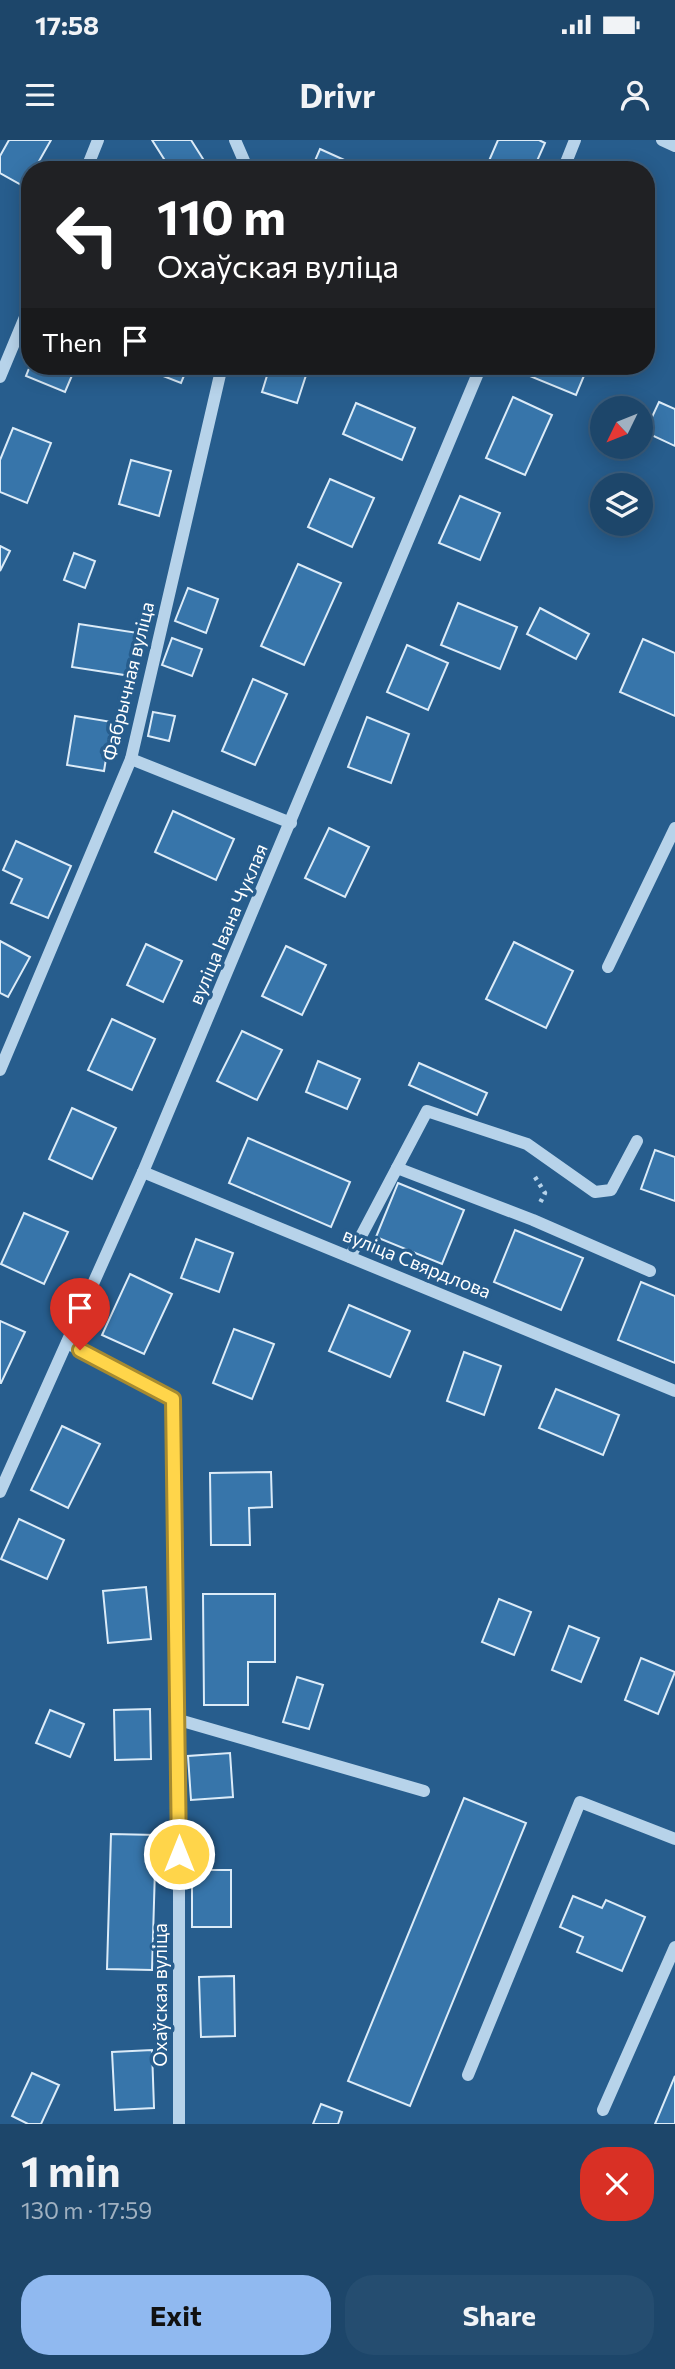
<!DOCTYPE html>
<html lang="en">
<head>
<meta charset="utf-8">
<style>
  :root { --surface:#1d466a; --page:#254d70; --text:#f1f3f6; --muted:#a0b1c1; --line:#3b5e7e; --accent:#90b9f0 }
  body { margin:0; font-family:Commissioner,sans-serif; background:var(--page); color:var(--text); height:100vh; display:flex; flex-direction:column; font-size:26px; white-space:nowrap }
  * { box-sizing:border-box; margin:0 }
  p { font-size:23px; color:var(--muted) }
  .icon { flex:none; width:38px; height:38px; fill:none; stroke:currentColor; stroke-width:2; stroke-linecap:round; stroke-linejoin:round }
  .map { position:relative; height:1984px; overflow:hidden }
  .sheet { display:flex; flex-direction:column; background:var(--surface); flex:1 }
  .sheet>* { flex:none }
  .banner { position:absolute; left:21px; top:21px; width:634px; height:214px; border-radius:28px; box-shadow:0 4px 18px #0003,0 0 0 2px var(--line); background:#202124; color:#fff; overflow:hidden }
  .needle { width:46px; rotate:227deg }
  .controls { position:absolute; left:590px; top:256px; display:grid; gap:14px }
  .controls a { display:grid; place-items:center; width:63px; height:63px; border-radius:50%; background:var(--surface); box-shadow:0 4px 18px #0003,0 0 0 2px var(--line); font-size:35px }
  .pin { position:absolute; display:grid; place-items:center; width:60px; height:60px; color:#fff; margin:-72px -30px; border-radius:50% 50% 50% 0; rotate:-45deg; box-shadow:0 0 7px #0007 }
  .pin .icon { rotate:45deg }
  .me { position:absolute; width:77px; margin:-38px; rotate:0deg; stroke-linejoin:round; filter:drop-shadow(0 0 5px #0008) }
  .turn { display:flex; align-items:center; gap:24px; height:147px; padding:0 21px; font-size:32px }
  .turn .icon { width:91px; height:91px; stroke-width:2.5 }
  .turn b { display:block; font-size:49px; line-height:60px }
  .then { display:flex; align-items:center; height:66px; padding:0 21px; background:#0003; gap:14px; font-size:26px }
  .round { display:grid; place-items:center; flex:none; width:74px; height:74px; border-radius:28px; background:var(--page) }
  .summary { display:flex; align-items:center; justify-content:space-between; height:119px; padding:0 21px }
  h1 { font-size:42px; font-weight:700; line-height:52px }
  .cta { display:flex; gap:14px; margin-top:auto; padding:14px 21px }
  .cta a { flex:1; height:80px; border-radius:28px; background:var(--accent); color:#111; font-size:28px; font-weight:700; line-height:80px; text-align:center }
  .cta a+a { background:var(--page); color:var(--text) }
  .status { display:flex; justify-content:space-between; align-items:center; height:49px; padding:0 35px; background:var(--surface); direction:ltr }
  .status svg { height:19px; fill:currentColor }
  header { display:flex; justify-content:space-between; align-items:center; height:91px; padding:0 21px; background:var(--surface); font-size:32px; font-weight:700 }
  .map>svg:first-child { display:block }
  .building { fill:#3775aa; stroke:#dbebf8; stroke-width:2 }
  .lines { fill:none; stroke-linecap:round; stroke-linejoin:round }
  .path { stroke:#b7d3ea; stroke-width:4.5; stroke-dasharray:3.5 5; stroke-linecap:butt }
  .minor { stroke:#b7d3ea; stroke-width:12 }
  .route-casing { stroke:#a68a30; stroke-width:18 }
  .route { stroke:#ffd54a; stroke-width:12 }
  .labels { text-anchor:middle; stroke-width:7; stroke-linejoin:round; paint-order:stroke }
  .street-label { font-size:19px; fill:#fff; stroke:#275d8d }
</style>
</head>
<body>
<div class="status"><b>17:58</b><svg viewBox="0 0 49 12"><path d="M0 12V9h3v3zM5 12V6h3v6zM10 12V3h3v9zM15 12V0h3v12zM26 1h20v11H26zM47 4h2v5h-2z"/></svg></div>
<header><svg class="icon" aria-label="menu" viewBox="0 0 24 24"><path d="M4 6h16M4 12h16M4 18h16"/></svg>Drivr<svg class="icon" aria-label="person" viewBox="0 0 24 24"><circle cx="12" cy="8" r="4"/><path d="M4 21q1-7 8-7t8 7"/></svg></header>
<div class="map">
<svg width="675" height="1984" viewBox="0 0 675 1984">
  <rect width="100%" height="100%" fill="#275d8d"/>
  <g class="building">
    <polygon points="9,0 51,0 34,30 30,30 25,47 0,33 0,16"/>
    <polygon points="152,0 191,0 210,30 171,30"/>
    <polygon points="498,0 539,0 545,3 533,30 485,30"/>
    <polygon points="320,9 360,27 359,30 311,30"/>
    <polygon points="30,226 76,226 65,252 26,236"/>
    <polygon points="146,226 188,226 181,243 145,229"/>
    <polygon points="270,226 309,226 297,263 262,252"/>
    <polygon points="516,226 588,226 576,255 515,230"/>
    <polygon points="513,257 552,275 525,335 486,318"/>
    <polygon points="659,262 675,269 675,306 645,292"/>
    <polygon points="356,263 415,288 402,320 343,294"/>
    <polygon points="13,288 51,303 27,363 0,352 0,320"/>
    <polygon points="131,320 171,331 159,376 119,364"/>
    <polygon points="330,339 374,358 352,407 308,387"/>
    <polygon points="460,356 500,373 480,420 439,403"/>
    <polygon points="0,406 10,411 0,431"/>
    <polygon points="74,413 95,421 85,448 64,440"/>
    <polygon points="298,424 341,443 304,525 261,506"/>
    <polygon points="188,448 218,459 206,493 175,481"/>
    <polygon points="458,463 517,487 500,529 441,505"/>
    <polygon points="540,468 589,494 576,519 527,494"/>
    <polygon points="79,484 138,493 131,536 72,527"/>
    <polygon points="172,498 202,509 192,536 162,525"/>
    <polygon points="643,499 675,513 675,576 620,552"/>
    <polygon points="407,505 448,523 428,570 387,552"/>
    <polygon points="253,539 287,554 255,625 222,611"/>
    <polygon points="153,572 175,576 169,601 148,596"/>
    <polygon points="75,576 112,582 104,631 67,625"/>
    <polygon points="367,577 409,594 391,643 348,627"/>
    <polygon points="173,671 234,699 216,740 155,712"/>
    <polygon points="329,688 369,707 345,757 305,738"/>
    <polygon points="16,701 71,726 48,778 11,763 22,739 3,730"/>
    <polygon points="0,801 30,817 8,857 0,853"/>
    <polygon points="514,802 573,831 546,888 486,859"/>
    <polygon points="146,804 182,821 163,862 127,845"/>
    <polygon points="286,806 326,825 302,875 262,856"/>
    <polygon points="112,879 155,899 132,950 88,930"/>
    <polygon points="242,891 282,910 257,960 217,941"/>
    <polygon points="318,921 360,939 347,969 306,952"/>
    <polygon points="419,923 487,953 477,975 409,945"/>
    <polygon points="72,968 116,988 92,1039 49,1019"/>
    <polygon points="248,998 350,1042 331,1087 229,1043"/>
    <polygon points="655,1010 675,1017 675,1061 641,1049"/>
    <polygon points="398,1043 464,1070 442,1124 376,1097"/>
    <polygon points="24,1073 68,1092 44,1144 1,1124"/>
    <polygon points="515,1090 583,1118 561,1170 494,1142"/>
    <polygon points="196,1099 233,1113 219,1152 181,1138"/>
    <polygon points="130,1134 172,1154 144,1214 102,1195"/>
    <polygon points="641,1142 675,1156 675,1223 618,1200"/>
    <polygon points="349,1165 410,1191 390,1237 329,1211"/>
    <polygon points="0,1181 25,1192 1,1243 0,1243"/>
    <polygon points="234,1189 274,1204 252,1259 213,1243"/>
    <polygon points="464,1212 501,1226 484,1275 447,1261"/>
    <polygon points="556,1249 619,1275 603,1315 539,1288"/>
    <polygon points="62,1286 100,1304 68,1368 31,1350"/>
    <polygon points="271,1332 272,1367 249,1368 250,1405 211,1405 210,1333"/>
    <polygon points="19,1379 64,1400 47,1439 1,1419"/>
    <polygon points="146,1447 151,1499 108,1503 103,1451"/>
    <polygon points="203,1454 275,1454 275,1522 248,1522 248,1565 204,1565"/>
    <polygon points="499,1459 531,1472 514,1515 482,1502"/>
    <polygon points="569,1486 599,1498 581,1542 552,1530"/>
    <polygon points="641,1518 675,1532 658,1574 625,1560"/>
    <polygon points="297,1537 323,1545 309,1589 283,1582"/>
    <polygon points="150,1569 151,1619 115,1620 114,1570"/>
    <polygon points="50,1570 84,1584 70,1617 36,1603"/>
    <polygon points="230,1613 233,1657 191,1660 188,1616"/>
    <polygon points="464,1658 526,1683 410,1966 348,1941"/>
    <polygon points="111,1694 156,1695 152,1830 107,1829"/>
    <rect x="192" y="1730" width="39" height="57"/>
    <polygon points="573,1756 602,1768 606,1760 645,1777 622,1831 577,1812 583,1797 560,1787"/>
    <polygon points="234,1836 235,1896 201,1897 199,1837"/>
    <polygon points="152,1910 154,1968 115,1970 112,1912"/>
    <polygon points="32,1933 59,1945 41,1984 28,1984 12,1976"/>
    <polygon points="675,1936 675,1984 655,1984"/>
    <polygon points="321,1964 342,1972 338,1984 313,1984"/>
  </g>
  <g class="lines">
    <polyline class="path" points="535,1037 545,1053 540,1063"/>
    <g class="minor">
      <polyline points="235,0 248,30"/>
      <polyline points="662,0 675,6"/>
      <polyline points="86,30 98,0"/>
      <polyline points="563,30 575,0"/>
      <polyline points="0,237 30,165"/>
      <polyline points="131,619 291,683"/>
      <polyline points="608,827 675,688"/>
      <polyline points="0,930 131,619 222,226"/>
      <polyline points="397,1028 533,1080 650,1131"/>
      <polyline points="143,1032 675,1251"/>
      <polyline points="350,1117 427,971 527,1004 595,1052 611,1050 637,1001"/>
      <polyline points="67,1203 173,1259 179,1580 179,1984"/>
      <polyline points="0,1352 143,1032 481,226"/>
      <polyline points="179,1580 424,1651"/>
      <polyline points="468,1935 580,1662 675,1699"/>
      <polyline points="603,1970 675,1807"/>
    </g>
  </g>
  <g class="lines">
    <g class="route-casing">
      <polyline id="route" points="80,1210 173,1259 179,1714"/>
    </g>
    <use href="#route" class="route"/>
  </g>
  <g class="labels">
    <g class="street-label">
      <text transform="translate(128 541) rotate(-76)" y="7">Фабрычная вуліца</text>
      <text transform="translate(228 784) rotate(-67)" y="7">вуліца Івана Чуклая</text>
      <text transform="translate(417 1123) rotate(22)" y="7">вуліца Свярдлова</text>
      <text transform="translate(160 1855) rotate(-90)" y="7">Охаўская вуліца</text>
    </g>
  </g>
</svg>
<div class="controls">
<a><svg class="needle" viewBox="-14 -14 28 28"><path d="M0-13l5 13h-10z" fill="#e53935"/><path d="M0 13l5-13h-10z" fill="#a0b1c1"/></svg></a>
<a><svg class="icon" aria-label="layers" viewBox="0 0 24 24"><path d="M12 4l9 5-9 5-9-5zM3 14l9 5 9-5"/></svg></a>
</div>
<div class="pin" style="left:80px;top:1210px;background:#d93025"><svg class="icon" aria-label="arrive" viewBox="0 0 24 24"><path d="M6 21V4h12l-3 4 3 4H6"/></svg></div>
<svg class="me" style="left:179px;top:1714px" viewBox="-20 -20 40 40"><circle r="17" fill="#ffd54a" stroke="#fff" stroke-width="3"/><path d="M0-11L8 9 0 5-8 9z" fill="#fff"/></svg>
<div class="banner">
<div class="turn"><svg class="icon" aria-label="left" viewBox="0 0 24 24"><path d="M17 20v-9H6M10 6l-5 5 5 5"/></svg><div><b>110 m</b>Охаўская вуліца</div></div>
<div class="then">Then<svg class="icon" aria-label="arrive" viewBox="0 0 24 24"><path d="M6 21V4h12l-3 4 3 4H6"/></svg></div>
</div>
</div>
<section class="sheet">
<div class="summary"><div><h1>1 min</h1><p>130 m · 17:59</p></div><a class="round" style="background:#d93025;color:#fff"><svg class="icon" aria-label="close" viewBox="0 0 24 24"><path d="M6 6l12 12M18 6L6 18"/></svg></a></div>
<div class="cta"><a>Exit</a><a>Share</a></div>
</section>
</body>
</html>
